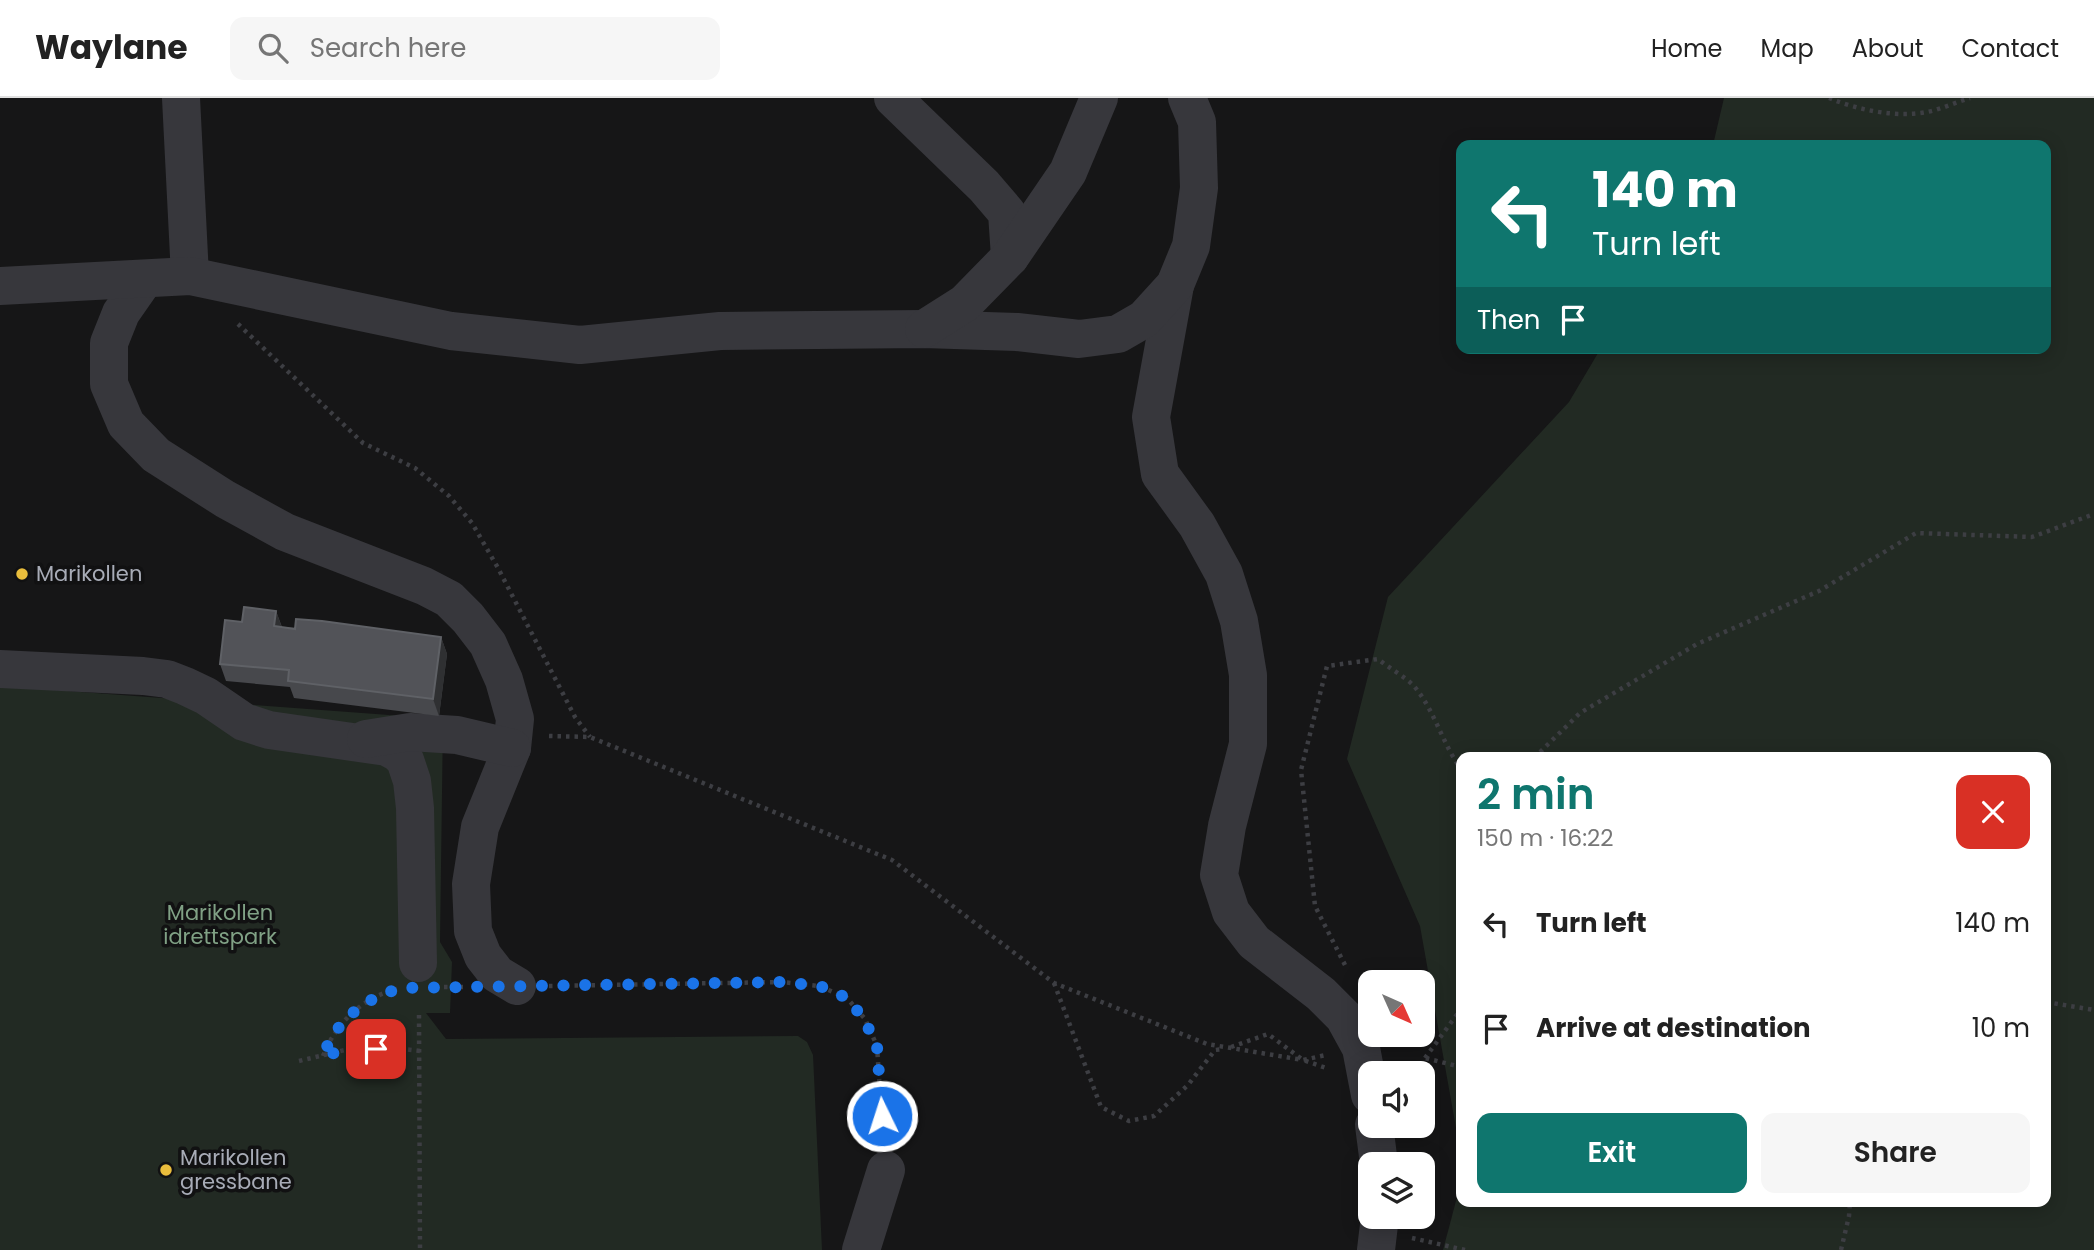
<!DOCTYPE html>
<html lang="en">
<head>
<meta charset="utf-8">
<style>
  :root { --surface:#fff; --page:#f6f6f6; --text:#222; --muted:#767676; --line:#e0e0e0; --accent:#0f766e }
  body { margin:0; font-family:Poppins,sans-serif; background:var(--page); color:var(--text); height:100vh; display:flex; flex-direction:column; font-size:26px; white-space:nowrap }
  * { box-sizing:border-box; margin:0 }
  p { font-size:23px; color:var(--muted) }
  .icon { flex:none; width:38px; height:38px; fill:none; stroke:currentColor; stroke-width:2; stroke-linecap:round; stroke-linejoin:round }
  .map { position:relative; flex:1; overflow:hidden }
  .drawer { position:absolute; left:1456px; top:654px; width:595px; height:455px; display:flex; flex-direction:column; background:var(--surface); border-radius:14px; box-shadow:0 4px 18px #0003 }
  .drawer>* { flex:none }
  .banner { position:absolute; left:1456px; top:42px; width:595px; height:214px; border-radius:14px; box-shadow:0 4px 18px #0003; background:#0f766e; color:#fff; overflow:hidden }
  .needle { width:46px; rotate:135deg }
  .fabs { position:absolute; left:1358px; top:872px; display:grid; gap:14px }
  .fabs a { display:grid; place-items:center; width:77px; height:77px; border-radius:14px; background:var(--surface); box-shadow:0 4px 18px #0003; font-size:35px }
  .pin { position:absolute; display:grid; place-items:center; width:60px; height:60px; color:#fff; margin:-30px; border-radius:14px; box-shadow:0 4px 10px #0006 }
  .me { position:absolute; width:77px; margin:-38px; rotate:356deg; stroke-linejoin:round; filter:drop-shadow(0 0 5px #0008) }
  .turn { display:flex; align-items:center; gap:24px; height:147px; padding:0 21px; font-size:32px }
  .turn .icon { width:91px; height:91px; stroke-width:2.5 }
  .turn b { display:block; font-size:49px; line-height:60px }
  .then { display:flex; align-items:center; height:66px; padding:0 21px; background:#0003; gap:14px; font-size:26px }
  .round { display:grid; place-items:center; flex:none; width:74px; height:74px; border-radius:14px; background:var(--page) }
  .headline { display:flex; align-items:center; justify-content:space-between; height:119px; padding:0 21px }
  h1 { font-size:42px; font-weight:600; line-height:52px; color:var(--accent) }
  .primary-button { display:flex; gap:14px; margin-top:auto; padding:14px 21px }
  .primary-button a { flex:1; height:80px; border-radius:14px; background:var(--accent); color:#fff; font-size:28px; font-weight:600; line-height:80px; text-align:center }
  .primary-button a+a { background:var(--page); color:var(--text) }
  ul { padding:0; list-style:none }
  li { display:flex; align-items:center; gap:21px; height:105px; padding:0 21px }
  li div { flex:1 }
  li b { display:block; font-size:26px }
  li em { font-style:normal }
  header { display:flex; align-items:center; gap:42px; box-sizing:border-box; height:98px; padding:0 35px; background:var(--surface); border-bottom:2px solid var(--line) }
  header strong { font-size:33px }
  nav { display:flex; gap:38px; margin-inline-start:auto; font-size:24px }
  .search { width:490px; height:63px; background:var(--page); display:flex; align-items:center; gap:18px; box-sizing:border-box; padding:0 24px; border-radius:14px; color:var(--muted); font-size:26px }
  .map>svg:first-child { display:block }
  .green { fill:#222a23 }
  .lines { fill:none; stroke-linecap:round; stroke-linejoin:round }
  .path { stroke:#3d3e43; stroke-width:4.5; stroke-dasharray:3.5 5; stroke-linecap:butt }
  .minor { stroke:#37373c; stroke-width:38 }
  .wall { fill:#47484c }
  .shaded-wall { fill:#2f3032 }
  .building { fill:#525358; stroke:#5f6166; stroke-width:2 }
  .route { stroke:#1a73e8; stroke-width:12; stroke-dasharray:0 21.6 }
  .poi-dot { fill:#e9bd3c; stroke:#111112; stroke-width:2.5 }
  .labels { text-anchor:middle; stroke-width:7; stroke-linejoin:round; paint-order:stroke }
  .poi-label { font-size:21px; fill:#a8acb7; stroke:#111112; text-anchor:start }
  .park-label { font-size:21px; fill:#80a185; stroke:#111112 }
</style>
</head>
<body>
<header>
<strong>Waylane</strong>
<div class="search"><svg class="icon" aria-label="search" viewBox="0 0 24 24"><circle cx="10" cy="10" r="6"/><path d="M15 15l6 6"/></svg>Search here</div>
<nav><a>Home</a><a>Map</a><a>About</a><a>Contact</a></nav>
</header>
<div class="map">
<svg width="2094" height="1152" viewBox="0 0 2094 1152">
  <rect width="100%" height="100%" fill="#161617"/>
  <g class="green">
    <polygon points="1724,0 2094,0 2094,1152 1443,1152 1461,1084 1461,1104 2046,1104 2046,660 1461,660 1461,1058 1420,828 1347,661 1388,499 1569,304 1601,250 2046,250 2046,47 1713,47"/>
    <polygon points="0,588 443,621 440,844 452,864 450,915 426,915 446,941 798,938 807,944 813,957 822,1152 0,1152"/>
  </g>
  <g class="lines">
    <g class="path">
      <path d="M1829,0C1858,12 1896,20 1927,14C1942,11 1956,4 1970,0"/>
      <polyline points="238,226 363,345 415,370 449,398 472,425 498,470 575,619 590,639"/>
      <polyline points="549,638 590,639 892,762 1054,885 1207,946 1303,962 1326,957"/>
      <polyline points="1534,660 1580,615 1697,546 1819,493 1916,435 2032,439 2094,416"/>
      <path d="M1345,867L1315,808L1301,672L1327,568L1378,561C1389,570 1404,578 1414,588C1435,613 1442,645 1461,671"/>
      <polyline points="1054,885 1101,1009 1129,1023 1154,1018 1188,987 1215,952 1223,951"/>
      <polyline points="549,888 782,884 819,888 847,900 865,921 877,948 883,1040"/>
      <polyline points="444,889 463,889"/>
      <polyline points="2046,904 2094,912"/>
      <polyline points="419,917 420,1152"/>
      <polyline points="1231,949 1268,936 1303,962 1329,971"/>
      <path d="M323,958C335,926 363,899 397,891"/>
      <polyline points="1425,960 1461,911"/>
      <polyline points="299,963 349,951 403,951 420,953"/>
      <polyline points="1419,975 1425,960 1461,969"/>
      <polyline points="1412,1140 1465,1152"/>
      <polyline points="1841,1152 1849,1118 1850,1104"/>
    </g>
    <g class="minor">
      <polyline points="181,0 190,178"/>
      <polyline points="893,0 984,88 1007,115 1010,159"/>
      <polyline points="144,182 121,215 109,245 109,286 126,326 156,357 225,401 285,434 424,488 449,501 468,520 488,546 504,582 515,621 512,650 480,729 471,786 473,833 483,858 497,876 517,888"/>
      <polyline points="1175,187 1151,319 1160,376 1197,427 1224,476 1239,523 1248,577 1248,646 1227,728 1219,777 1231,814 1254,844 1321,896 1344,919 1361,950 1370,997"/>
      <polyline points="0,188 190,178 451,233 580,247 720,233 924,231 1017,234 1079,241 1118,236 1144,221 1175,187 1191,148 1199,90 1197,24 1187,0"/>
      <polyline points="924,231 965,205 1010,159 1068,74 1099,0"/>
      <polyline points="0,571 143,578 167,581 185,588 206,598 244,624 269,632 387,649 398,655 405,662 412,683 415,710 418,865"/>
      <polyline points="366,641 410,634 457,637 512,650"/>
      <polyline points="1374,1027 1379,1066"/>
      <polyline points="861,1152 886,1072"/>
      <polyline points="1376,1152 1380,1118"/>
    </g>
  </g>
  <polygon class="wall" points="276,513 282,529 441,539 447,556 439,618 294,600 290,589 226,583 220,566 242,524"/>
  <g class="shaded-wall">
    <polygon points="276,513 282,530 274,528"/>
    <polygon points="441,539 447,556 439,618 433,601"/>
  </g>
  <polygon class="building" points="244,509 276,513 274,528 295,531 296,521 322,523 441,539 433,601 288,583 289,572 220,566 225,522 242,524"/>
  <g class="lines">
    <path class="route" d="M376,951H349L323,958C336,922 367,898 403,890L782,884L820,888L847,900L864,921L877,948L882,1018"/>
  </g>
  <g class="poi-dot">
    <circle cx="22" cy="476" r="7"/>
    <circle cx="166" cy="1072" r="7"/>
  </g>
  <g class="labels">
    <g class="poi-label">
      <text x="36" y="483">Marikollen</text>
      <text x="180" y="1067">Marikollen<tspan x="180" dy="24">gressbane</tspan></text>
    </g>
    <g class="park-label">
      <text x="220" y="822">Marikollen<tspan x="220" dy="24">idrettspark</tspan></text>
    </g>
  </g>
</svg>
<div class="fabs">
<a><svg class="needle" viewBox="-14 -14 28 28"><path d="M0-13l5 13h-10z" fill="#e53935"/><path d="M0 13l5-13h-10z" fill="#767676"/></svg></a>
<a><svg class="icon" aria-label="sound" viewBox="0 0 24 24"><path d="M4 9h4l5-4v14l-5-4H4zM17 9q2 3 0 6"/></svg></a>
<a><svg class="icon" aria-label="layers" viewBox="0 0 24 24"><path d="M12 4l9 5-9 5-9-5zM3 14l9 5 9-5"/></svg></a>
</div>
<div class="pin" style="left:376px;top:951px;background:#d93025"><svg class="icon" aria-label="arrive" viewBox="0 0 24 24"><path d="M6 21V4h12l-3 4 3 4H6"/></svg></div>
<svg class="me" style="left:882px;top:1018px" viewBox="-20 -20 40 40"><circle r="17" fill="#1a73e8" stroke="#fff" stroke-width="3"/><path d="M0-11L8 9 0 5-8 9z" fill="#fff"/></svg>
<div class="banner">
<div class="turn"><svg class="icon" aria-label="left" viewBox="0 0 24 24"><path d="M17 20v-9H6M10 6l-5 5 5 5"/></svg><div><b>140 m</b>Turn left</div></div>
<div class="then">Then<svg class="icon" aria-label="arrive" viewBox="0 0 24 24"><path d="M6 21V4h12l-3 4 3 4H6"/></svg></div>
</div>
<section class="drawer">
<div class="headline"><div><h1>2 min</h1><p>150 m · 16:22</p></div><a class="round" style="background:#d93025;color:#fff"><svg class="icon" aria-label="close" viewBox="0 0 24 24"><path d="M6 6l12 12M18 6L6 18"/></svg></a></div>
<ul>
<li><svg class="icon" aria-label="left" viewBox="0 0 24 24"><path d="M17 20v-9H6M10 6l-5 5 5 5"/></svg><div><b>Turn left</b></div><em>140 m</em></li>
<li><svg class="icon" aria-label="arrive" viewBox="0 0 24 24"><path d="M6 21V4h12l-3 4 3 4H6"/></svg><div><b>Arrive at destination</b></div><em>10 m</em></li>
</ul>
<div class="primary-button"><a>Exit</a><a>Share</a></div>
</section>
</div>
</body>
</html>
